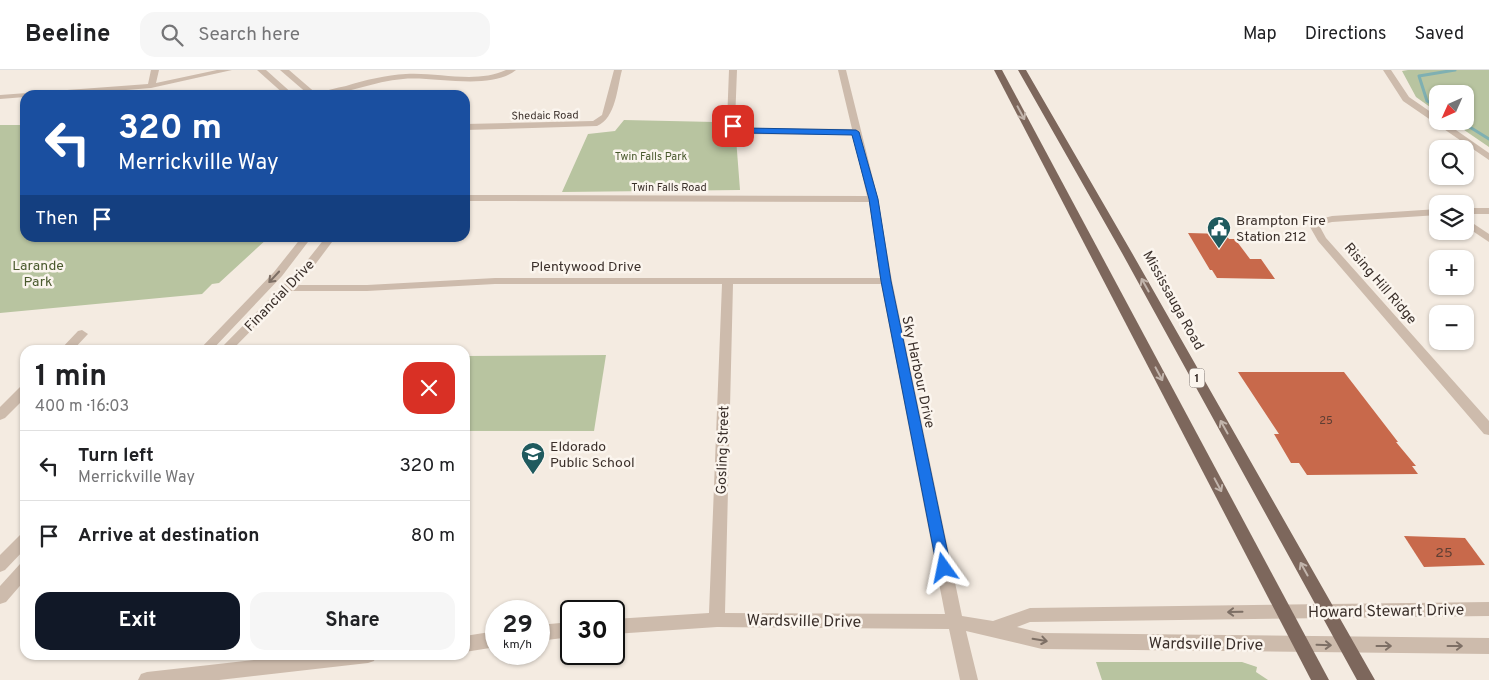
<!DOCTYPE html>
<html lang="en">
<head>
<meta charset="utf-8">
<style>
  :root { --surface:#fff; --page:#f6f6f6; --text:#202124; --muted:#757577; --line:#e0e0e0; --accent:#111827 }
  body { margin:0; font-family:Overpass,sans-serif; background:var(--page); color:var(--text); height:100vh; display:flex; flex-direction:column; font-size:19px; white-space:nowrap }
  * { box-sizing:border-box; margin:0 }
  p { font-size:16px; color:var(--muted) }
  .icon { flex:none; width:28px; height:28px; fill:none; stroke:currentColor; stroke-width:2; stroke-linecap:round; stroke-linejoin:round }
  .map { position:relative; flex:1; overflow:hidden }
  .drawer { position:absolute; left:20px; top:275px; width:450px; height:315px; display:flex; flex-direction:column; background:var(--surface); border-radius:15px; box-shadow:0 1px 4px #0004 }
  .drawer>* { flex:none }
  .top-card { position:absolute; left:20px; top:20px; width:450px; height:152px; border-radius:15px; box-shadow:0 1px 4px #0004; background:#1a4fa0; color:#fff; overflow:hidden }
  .needle { width:32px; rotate:225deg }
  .buttons { position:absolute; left:1429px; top:15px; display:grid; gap:10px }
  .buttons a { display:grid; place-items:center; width:45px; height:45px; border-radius:10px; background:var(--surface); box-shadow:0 1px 4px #0004; font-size:25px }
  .speed { position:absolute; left:485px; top:530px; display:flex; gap:10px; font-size:25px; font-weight:700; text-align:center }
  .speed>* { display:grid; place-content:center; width:65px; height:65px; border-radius:50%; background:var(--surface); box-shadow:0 1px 4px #0004; line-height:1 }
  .speed small { font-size:12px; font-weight:400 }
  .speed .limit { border:2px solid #111; border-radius:8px; background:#fff; color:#111 }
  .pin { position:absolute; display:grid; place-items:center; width:42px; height:42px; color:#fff; margin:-21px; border-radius:10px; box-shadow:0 2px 8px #0006 }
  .me { position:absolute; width:55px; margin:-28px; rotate:348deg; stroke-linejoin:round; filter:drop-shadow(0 0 4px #0008) }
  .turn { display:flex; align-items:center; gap:18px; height:105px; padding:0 15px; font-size:22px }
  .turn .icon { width:65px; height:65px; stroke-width:2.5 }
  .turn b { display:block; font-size:35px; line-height:42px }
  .then { display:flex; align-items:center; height:48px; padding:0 15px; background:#0003; gap:10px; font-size:19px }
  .round { display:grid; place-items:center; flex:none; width:52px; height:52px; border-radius:15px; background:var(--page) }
  .headline { display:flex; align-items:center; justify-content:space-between; height:85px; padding:0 15px }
  h1 { font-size:30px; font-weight:700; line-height:38px }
  .action { display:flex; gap:10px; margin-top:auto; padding:10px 15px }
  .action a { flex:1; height:58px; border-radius:15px; background:var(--accent); color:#fff; font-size:20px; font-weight:700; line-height:58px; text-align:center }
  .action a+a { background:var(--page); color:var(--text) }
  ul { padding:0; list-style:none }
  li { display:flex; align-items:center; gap:15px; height:70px; padding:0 15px; border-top:1px solid var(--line) }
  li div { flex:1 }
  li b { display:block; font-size:19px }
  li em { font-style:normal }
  header { display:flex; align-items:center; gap:30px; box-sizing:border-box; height:70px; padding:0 25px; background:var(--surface); border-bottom:1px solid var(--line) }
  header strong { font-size:24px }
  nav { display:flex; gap:28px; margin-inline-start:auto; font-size:18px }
  .search { width:350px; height:45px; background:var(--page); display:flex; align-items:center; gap:12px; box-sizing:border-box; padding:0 18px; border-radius:15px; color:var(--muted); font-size:19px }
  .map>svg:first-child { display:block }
  .green { fill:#b8c4a0 }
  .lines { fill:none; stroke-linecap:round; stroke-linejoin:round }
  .stream { stroke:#7fb0b2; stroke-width:3 }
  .building { fill:#c8694b }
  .minor { fill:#cdbbac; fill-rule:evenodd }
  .tertiary { fill:#cdbbac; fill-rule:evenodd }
  .primary { fill:#7d675c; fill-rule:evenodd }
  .oneway { stroke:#c2b5ac }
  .oneway2 { stroke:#7d6f65 }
  .route { fill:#1a73e8; stroke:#114b97 }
  .labels { text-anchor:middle; stroke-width:5; stroke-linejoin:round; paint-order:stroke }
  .far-street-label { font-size:11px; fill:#3b302b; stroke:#fbf5ee }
  .far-park-label { font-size:11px; fill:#4a5a2e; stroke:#fbf5ee }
  .number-label { font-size:11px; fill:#5e3e33 }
  .shield { fill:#fbf5ee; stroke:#756b66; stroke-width:1 }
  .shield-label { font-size:12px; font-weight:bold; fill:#3b302b }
  .poi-label { font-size:14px; fill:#3b302b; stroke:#fbf5ee; text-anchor:start }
  .park-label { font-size:14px; fill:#4a5a2e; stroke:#fbf5ee }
  .street-label { font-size:14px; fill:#3b302b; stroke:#fbf5ee }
  .near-number-label { font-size:14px; fill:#5e3e33 }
  .near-street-label { font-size:16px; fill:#3b302b; stroke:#fbf5ee }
</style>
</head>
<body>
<header>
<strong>Beeline</strong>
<div class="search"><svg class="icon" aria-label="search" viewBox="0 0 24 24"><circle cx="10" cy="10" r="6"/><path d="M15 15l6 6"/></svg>Search here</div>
<nav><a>Map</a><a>Directions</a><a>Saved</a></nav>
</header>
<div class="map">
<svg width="1489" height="610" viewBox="0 0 1489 610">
  <rect width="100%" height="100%" fill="#f4ebe1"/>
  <g class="green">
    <polygon points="1408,0 1489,0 1489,77 1451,51 1465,51 1465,24 1438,24 1437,42 1416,27 1402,1"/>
    <polygon points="624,50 715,52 721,63 736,68 740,120 562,122 588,64 615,61"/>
    <polygon points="0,55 25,55 25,168 268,168 219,213 212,214 202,224 0,243"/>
    <polygon points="606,285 594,361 465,361 465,286"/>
    <polygon points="1096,592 1242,592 1257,597 1256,602 1268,610 1102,610"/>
  </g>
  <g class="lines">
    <g class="stream">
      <polyline points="1438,37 1427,31 1419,6 1455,0"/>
      <polyline points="1460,51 1489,69"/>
    </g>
  </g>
  <g class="building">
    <polygon points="1188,163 1225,164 1229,169 1235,169 1250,189 1261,189 1275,209 1217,208 1212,200 1210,200"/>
    <polygon points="1238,302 1344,302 1398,372 1396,372 1416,396 1412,396 1418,404 1307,405 1299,393 1291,393 1274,364 1279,364"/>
    <polygon points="1404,466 1465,468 1485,495 1424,497"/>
  </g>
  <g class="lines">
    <g class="minor">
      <polygon points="151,0 159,0 156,13 217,0 232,0 151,18 63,25 25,25 25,27 0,29 0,25 148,14"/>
      <path d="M506,0H516C491,21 434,6 403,9C374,11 346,25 317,25C324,20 337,18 346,16C365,10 386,5 406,4C438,2 476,14 506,0Z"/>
      <path d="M614,0H622C617,18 616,48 597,56L465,60V54L593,51L602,45Z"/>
      <path d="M729,0H737L735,52L737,56L745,58L852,59L838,0H846L878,129L892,211L962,546L993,551L1030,538L1489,532V546L1030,552L1017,557L1042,563L1489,568V584L1042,579L966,561L978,610H960L949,559L717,557L614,564V549L709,543L722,214H495L367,221H286L280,218L286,215H367L495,208H880L869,132L465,131V125L867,126L853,65L745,64L731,60L727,52ZM733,214H881L945,544L725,543Z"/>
      <polygon points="1383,0 1391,0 1409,27 1438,47 1438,51 1443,51 1489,83 1489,90 1403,31"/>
      <rect x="1465" y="138" width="24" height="6"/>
      <polygon points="1438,139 1438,145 1332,152 1324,154 1320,157 1326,168 1489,351 1489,365 1484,364 1318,171 1310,157 1316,150 1332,146"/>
      <polygon points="1465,148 1489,164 1489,172 1465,156"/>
      <polygon points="82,260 88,264 73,280 60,280 78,261"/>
      <polygon points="25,315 25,328 5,348 0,350 0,337 20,317"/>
      <polygon points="571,552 571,567 539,571 539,555"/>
      <polygon points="496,561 496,577 465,582 465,566"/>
      <polygon points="297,585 376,585 374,591 368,593 219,610 138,610 141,604 147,602"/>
    </g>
    <g class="tertiary">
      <polygon points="257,0 266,0 294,25 285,25"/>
      <polygon points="280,0 289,0 318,25 309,25"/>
      <polygon points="301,168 311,168 282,206 212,280 199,280 274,202"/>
      <polygon points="325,168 335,168 314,196 232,280 219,280 306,192"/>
      <polygon points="25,463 25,479 5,500 0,502 0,485 20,465"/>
      <polygon points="25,492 25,510 6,532 0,534 0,516 20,494"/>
    </g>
    <g class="primary">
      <polygon points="994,0 1002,0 1329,610 1311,610"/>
      <polygon points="1018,0 1026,0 1132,183 1375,610 1357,610 1122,183"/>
    </g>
  </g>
  <defs><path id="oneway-shaft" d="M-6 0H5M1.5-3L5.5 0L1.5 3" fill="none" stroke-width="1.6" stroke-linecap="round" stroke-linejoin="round" transform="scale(1.25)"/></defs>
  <g class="oneway">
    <use href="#oneway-shaft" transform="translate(1021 43) rotate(62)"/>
    <use href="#oneway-shaft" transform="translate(1145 215) rotate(-119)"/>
    <use href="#oneway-shaft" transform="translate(1159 304) rotate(62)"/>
    <use href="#oneway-shaft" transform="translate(1224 357) rotate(-119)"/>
    <use href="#oneway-shaft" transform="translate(1218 415) rotate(62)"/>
    <use href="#oneway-shaft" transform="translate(1304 499) rotate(-119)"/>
  </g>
  <g class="oneway2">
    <use href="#oneway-shaft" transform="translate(274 207) rotate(133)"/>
    <use href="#oneway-shaft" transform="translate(1235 542) rotate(179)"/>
    <use href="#oneway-shaft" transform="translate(1040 570) rotate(9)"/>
    <use href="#oneway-shaft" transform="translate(1324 575) rotate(2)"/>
    <use href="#oneway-shaft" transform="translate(1384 576)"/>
    <use href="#oneway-shaft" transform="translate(1455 576)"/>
  </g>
  <polygon class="route" points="733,53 746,58 856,60 859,62 878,129 891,211 951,498 949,503 944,505 939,503 937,498 881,211 869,129 852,65 745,63 730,57 730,54"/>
  <defs>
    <g id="civic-pin" transform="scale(1.25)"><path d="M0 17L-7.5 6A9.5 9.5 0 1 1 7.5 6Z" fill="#1f5a5e" stroke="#fbf5ee"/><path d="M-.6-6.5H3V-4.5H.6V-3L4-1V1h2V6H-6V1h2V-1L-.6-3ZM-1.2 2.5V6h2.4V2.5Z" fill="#fff"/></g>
    <g id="school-pin" transform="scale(1.25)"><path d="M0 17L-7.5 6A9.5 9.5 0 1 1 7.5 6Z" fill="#1f5a5e" stroke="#fbf5ee"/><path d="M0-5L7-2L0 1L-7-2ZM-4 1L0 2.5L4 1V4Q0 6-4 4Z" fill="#fff"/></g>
  </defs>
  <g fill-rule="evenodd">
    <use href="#civic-pin" x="1219" y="158"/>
    <use href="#school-pin" x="533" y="384"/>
  </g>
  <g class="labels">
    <g class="far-street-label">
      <text transform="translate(545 45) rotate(-1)" y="4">Shedaic Road</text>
      <text x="669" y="121">Twin Falls Road</text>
    </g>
    <g class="far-park-label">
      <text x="651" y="90">Twin Falls Park</text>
    </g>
    <g class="number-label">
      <text x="1326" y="354">25</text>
    </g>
    <rect class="shield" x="1189.5" y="298.5" width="15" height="19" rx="4"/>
    <g class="shield-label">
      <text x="1197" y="312">1</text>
    </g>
    <g class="poi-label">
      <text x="1236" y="155">Brampton Fire<tspan x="1236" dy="16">Station 212</tspan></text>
      <text x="550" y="381">Eldorado<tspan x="550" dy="16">Public School</tspan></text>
    </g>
    <g class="park-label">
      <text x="38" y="200">Larande<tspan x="38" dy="16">Park</tspan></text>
    </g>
    <g class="street-label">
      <text x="586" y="201">Plentywood Drive</text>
      <text transform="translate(1381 213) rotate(49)" y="5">Rising Hill Ridge</text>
      <text transform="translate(279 225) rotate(-46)" y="5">Financial Drive</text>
      <text transform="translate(1174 230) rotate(61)" y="5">Mississauga Road</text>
      <text transform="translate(919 302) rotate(78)" y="5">Sky Harbour Drive</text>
      <text transform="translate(722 380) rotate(-88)" y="5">Gosling Street</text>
    </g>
    <g class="near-number-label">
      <text x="1444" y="487">25</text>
    </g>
    <g class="near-street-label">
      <text transform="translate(1386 540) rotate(-1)" y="6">Howard Stewart Drive</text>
      <text transform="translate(804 550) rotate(1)" y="6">Wardsville Drive</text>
      <text transform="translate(1206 573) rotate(1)" y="6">Wardsville Drive</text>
    </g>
  </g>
</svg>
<div class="buttons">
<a><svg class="needle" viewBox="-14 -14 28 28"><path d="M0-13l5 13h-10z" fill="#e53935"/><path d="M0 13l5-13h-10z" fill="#757577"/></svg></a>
<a><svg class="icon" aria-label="search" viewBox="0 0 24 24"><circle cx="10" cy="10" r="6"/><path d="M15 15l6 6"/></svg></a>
<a><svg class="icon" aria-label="layers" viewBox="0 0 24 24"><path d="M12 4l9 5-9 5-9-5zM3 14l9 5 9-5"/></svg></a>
<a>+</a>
<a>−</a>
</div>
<div class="speed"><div>29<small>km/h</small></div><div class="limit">30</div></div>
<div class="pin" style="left:733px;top:56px;background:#d93025"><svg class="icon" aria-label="arrive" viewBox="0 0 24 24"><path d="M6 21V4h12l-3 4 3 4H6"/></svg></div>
<svg class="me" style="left:944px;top:498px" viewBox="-20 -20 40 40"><path d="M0-17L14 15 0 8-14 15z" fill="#1a73e8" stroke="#fff" stroke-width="4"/></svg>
<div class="top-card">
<div class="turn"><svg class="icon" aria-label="left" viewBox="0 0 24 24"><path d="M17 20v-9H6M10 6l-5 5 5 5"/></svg><div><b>320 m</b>Merrickville Way</div></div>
<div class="then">Then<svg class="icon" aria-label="arrive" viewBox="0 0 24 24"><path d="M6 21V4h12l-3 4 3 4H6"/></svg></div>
</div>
<section class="drawer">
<div class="headline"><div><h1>1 min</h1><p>400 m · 16:03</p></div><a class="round" style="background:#d93025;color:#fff"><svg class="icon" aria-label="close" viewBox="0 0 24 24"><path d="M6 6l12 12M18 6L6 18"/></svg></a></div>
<ul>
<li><svg class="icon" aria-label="left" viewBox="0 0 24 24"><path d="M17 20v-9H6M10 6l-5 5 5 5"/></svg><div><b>Turn left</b><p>Merrickville Way</p></div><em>320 m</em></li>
<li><svg class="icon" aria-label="arrive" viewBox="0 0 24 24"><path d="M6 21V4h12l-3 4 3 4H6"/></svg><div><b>Arrive at destination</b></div><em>80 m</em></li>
</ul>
<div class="action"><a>Exit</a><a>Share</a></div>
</section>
</div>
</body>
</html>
